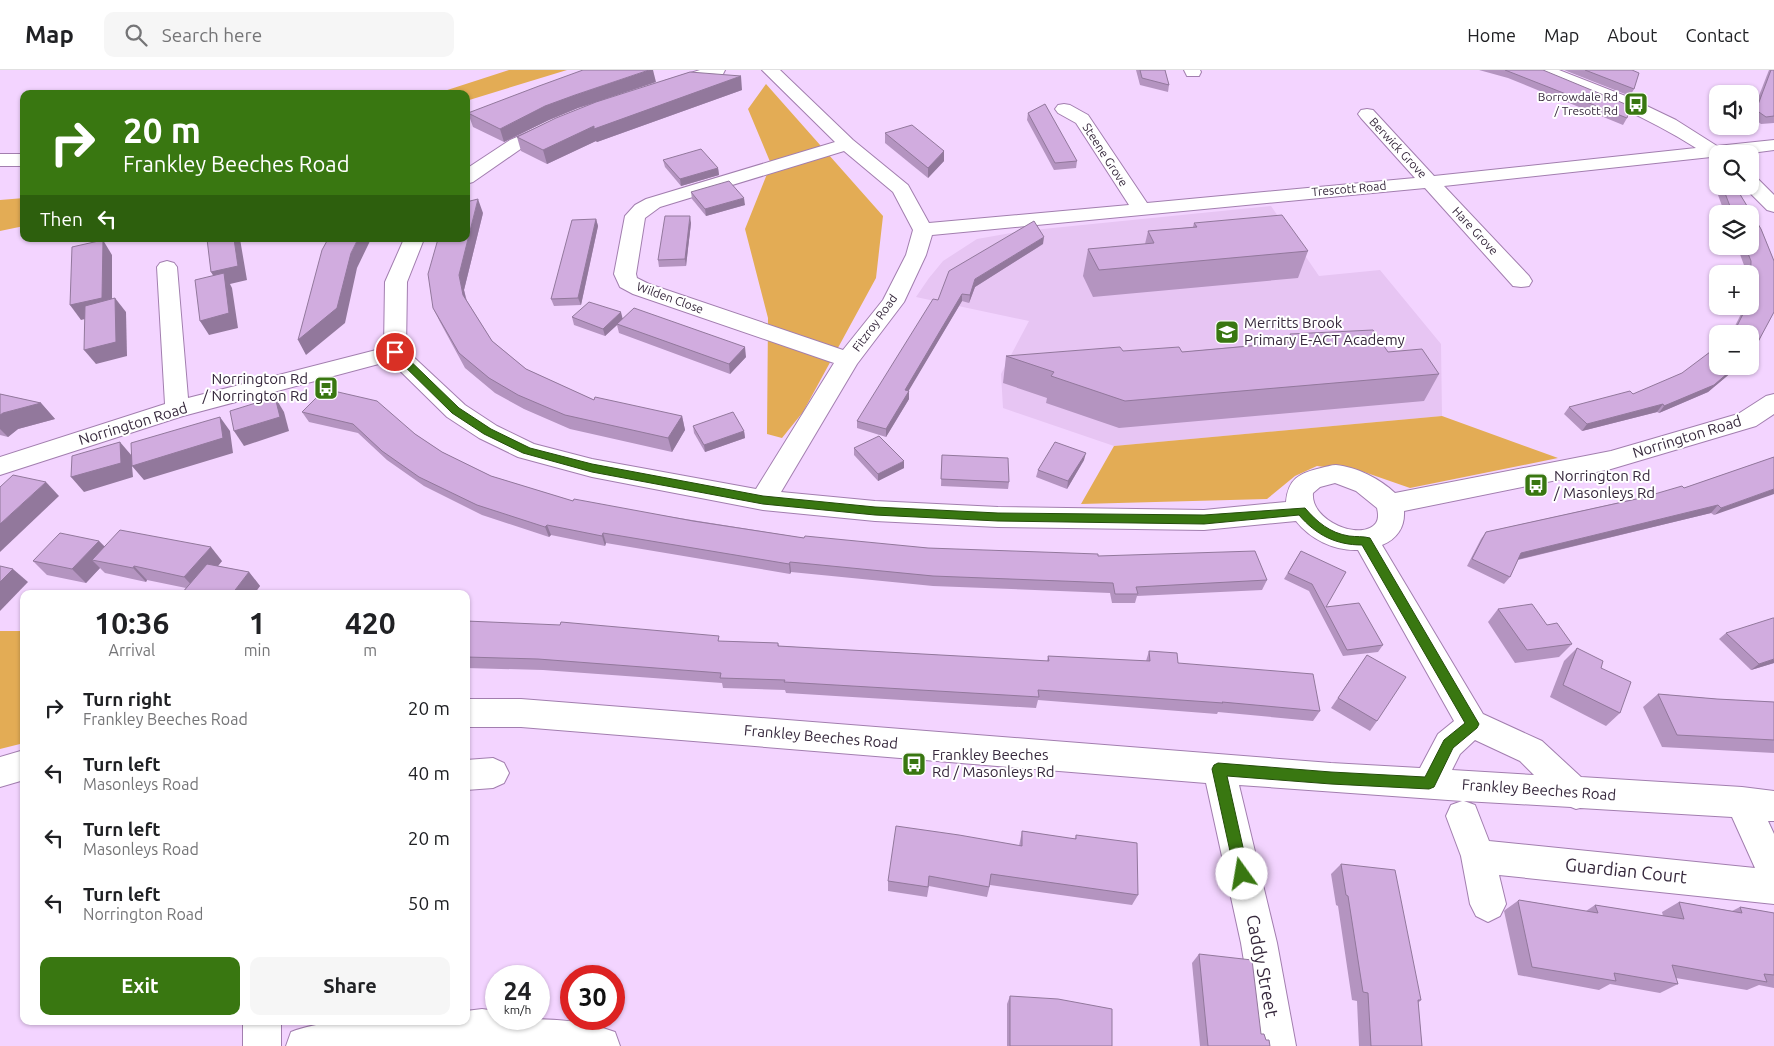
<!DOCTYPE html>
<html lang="en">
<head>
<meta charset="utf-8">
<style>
  :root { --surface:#fff; --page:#f6f6f6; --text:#202124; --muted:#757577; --line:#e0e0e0; --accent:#397711 }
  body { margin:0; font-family:Ubuntu,sans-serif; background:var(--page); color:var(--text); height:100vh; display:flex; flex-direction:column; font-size:19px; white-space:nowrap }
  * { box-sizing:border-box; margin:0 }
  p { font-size:16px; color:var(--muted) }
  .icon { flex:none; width:28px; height:28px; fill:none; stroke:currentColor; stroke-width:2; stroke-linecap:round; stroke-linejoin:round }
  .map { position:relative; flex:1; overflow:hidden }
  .panel { position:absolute; left:20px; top:520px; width:450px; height:435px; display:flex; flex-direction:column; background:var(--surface); border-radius:10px; box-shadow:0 1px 4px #0004 }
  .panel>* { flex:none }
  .top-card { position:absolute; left:20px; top:20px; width:450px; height:152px; border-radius:10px; box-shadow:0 1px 4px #0004; background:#397711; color:#fff; overflow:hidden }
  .buttons { position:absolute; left:1709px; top:15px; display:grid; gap:10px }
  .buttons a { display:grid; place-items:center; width:50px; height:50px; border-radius:10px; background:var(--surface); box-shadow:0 1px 4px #0004; font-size:25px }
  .speed { position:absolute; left:485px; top:895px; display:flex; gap:10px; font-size:25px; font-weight:700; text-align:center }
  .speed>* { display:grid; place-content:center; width:65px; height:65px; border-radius:50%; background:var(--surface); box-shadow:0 1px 4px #0004; line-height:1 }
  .speed small { font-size:12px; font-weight:400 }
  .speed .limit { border:8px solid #d22; background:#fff; color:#111 }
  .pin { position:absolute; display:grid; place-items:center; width:42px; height:42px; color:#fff; margin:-21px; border:2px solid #fff; border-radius:50%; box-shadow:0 1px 5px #0007 }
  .me { position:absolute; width:55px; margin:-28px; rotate:347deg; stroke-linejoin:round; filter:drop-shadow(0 0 4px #0008) }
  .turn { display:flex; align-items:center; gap:18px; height:105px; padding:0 20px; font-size:22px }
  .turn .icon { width:65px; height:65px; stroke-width:2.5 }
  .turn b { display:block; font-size:35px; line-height:42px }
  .then { display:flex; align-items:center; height:48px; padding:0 20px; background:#0003; gap:10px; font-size:19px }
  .eta { display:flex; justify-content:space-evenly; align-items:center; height:85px; text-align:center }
  .eta b { font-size:30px; font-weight:700; line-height:35px }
  .action { display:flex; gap:10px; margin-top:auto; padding:10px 20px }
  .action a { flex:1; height:58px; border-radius:10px; background:var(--accent); color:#fff; font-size:20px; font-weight:700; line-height:58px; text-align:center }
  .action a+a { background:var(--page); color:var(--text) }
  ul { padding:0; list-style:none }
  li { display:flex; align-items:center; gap:15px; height:65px; padding:0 20px }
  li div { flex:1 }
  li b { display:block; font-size:19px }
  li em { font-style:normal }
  header { display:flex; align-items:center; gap:30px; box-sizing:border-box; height:70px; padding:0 25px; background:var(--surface); border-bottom:1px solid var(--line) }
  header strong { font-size:24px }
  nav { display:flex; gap:28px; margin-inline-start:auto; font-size:18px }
  .search { width:350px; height:45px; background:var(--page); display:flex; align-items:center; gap:12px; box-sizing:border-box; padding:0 18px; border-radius:10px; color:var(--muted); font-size:19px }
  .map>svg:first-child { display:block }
  .built { fill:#e7c5f3 }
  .green { fill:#e3ac55 }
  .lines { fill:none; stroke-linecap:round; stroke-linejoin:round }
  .minor-casing { stroke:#a27eaf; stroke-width:2 }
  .minor { fill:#fff; fill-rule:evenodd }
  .wall { fill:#b494c0 }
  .shaded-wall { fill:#92789c }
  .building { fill:#d1acdf; stroke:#92789c }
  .route { fill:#397711; stroke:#254d0b }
  .labels { text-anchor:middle; stroke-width:4; stroke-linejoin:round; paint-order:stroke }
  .far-poi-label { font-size:12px; fill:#37293d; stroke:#fff; text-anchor:end }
  .far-street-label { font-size:12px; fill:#37293d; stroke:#fff }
  .poi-label { font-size:15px; fill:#37293d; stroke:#fff; text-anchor:start }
  .street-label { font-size:15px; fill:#37293d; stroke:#fff }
  .near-street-label { font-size:18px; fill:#37293d; stroke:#fff }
</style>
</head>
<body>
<header>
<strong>Map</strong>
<div class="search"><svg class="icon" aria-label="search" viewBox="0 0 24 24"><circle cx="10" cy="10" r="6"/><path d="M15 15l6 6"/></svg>Search here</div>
<nav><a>Home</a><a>Map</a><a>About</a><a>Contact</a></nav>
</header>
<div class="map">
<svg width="1774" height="976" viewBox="0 0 1774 976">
  <rect width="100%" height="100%" fill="#f3d4ff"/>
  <polygon class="built" points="1271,136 1319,206 1380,200 1441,274 1442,346 1114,376 1003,338 1001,304 1029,251 916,227 929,208 943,191 977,169 1023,161"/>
  <g class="green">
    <polygon points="509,0 567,0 466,31 466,24 435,24"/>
    <polygon points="766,14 883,146 876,208 803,342 782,368 767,364 768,248 745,159 771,94 748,39"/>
    <polygon points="24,128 24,156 0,161 0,130"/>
    <polygon points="1442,346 1558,388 1410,418 1364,402 1317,396 1295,406 1267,429 1081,434 1114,376"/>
    <polygon points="0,561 24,561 24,673 0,679"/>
  </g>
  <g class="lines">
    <g class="minor-casing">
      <g id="minor">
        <polygon points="700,0 725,0 723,4 671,20 665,19 663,15 665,11"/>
        <path d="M762,0H780L853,70L908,115L929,153L1129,135L1076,53L1058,43L1055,39L1058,35L1064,34L1070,35L1088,45L1147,133L1415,108L1361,48L1358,44L1361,40L1367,39L1373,40L1434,106L1696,78C1646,46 1593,25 1538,4L1536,0H1559L1628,27L1676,50L1717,76L1774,70V80L1744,84H1718V89L1711,87L1444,116L1529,206L1532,211L1529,216L1521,217L1513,216L1425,118L932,165L926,185L904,232L857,294L781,422L875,431L998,437L1204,440L1286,432C1288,409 1299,403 1321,398C1326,397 1331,395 1336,395C1357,397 1380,409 1395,423L1611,381L1738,344L1766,326L1774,324V344L1756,356L1611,399L1404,441C1405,457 1397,469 1382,475L1483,644L1542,671L1581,707L1742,717L1774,721V751H1768L1774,764V834L1499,805L1506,834L1500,846L1488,852L1476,846L1470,834L1461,786L1446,746L1451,735L1462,731L1239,715L1277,873L1296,976H1258L1241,873L1206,713L521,657H466V629H521L1331,693L1420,698L1438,664L1454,651L1358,480C1334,481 1310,469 1296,451L1204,460L998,457L875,451L763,440L592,407L518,387L479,368L447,347L390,291L183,346L0,405V387L165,334L157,197L160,193L167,191L174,193L177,197L188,328L384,278L385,212L404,169H424L407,212L406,280L465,335L497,356L534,374L592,389L756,419L834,293L633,224L620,217L614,204L625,146L635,135L646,129L835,72ZM844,81L893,122L913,160L906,185L883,230L843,280L649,214L637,208L636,204L645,148L660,137ZM1335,413L1356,421L1377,438C1378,442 1379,449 1376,453C1362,472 1310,451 1313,423L1320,417ZM1475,670L1520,691L1534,705L1452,700L1460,684ZM1464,731L1571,737L1576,739L1580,738L1732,747L1755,798L1489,771L1475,735Z"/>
        <polygon points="1184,0 1200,0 1201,2 1199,6 1187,6"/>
        <polygon points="552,52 558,53 561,57 558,61 522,78 473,112 466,114 466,99 510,70"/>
        <rect x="0" y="84" width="24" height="12"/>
        <polygon points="1750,106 1757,108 1774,125 1774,142 1767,140 1743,116 1750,116"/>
        <polygon points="24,680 24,710 0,717 0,687"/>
        <polygon points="493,688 504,693 509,703 504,713 493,718 466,720 466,690"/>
        <path d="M482,939L496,941V949C536,949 577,947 615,962L620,976H286L291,962C335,944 418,951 466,951V941Z"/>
        <rect x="243" y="951" width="38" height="25"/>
      </g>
    </g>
    <use href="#minor" class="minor"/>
  </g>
  <g class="wall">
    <polygon points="1136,0 1165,0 1169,15 1168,22 1140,15"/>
    <polygon points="1479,0 1543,0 1627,48 1623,55 1508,8"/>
    <polygon points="1564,0 1632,0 1634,19 1630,26"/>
    <polygon points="1769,0 1774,0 1774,53 1761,54 1751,46"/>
    <polygon points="656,12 604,29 742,20 597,72 596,71 547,94 521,81 517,67 594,33 578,38 549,50 504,72 473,57 468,43"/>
    <polygon points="1028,43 1077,91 1076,98 1054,100 1027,50"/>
    <polygon points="885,63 944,91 928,108 885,73"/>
    <polygon points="663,90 718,98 719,105 681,116 665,97"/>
    <polygon points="1727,116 1735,116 1761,159 1774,191 1774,242 1752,283 1750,286 1750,264 1731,264 1744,238 1744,236 1750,236 1750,204 1745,204 1745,198 1737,176 1750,176 1750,144 1725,144 1718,125 1723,118"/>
    <polygon points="691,122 745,135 706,146 692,129"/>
    <polygon points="483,143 464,220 467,231 492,271 526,299 594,330 682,346 685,360 672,382 570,359 524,339 495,323 465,298 440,252 433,238"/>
    <polygon points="596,149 598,156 581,235 554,236 551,229"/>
    <polygon points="691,153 686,196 659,197 658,190"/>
    <polygon points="1194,153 1308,181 1298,208 1093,227 1083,206 1088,179 1145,174 1148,161 1193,157"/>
    <polygon points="1043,174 975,217 969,233 962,231 908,321 909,321 909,329 886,367 857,358 857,351 938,230"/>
    <polygon points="572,247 622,248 746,287 730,304 619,263 617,255 605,266 574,255"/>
    <polygon points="1290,264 1388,282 1439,304 1424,331 1119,358 1046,333 1047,328 1003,313 1006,286 1123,281 1182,282 1286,272"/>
    <polygon points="1718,296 1739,296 1708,322 1659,343 1657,342 1582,361 1564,344 1569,337 1633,324"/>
    <polygon points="0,324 41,333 55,349 18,359 8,367 0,365"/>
    <polygon points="302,342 415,364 442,382 491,406 573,431 804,468 928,478 1098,486 1267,510 1262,520 1137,526 1135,533 1112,533 1110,523 933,516 791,502 790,504 606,473 605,476 551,465 549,467 482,445 424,416 387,390 358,363 309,352"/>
    <polygon points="693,356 744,361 745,368 705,382 694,363"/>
    <polygon points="854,378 904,398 878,411 854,385"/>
    <polygon points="942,385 1009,412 1008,419 941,416"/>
    <polygon points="1774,387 1714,445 1711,443 1518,490 1510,507 1504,514 1467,496 1481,469 1486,462 1684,418"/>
    <polygon points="1084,390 1067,419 1036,407 1038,400"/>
    <polygon points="99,471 104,476 222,491 218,496 249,502 260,516 254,524 182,524 182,523 186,518 147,510 146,512 105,503 100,498 86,513 47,505 33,491"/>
    <polygon points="1301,481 1326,537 1383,575 1378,582 1343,586 1309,521 1284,509"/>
    <polygon points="1498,539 1572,574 1559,587 1515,593 1488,552"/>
    <polygon points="466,551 720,571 778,573 779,576 1047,591 1048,586 1146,591 1149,581 1178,593 1320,641 1313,651 1218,642 1217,644 1038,630 1036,638 786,623 785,620 723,618 722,613 543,600 466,598"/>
    <polygon points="1726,563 1774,593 1751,600 1719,569"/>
    <polygon points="1577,578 1601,598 1620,643 1606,656 1550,627 1564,591"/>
    <polygon points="1367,585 1377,651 1370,661 1331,638"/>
    <polygon points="1658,624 1717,629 1774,632 1774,683 1662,677 1643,637"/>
    <polygon points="1022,761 1075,769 1076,765 1138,825 1132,835 990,815 987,827 929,816 927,827 888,821 888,811 1019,776"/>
    <polygon points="1341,794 1421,930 1418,933 1422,976 1359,976 1357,931 1352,930 1338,836 1336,835 1331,804"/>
    <polygon points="1519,830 1586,841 1595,835 1663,846 1662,842 1679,832 1732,841 1740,837 1774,843 1774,918 1759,915 1747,920 1676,908 1678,914 1660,923 1610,914 1599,920 1518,905 1504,841 1505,840"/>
    <polygon points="1199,884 1261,964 1270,976 1200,976 1192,893"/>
    <polygon points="1010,926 1112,976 1007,976 1007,934"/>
  </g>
  <g class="shaded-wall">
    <polygon points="649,0 653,0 656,12 578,38 549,50 504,72 500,59 545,36 575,25"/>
    <polygon points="741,6 742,20 597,72 596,71 547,94 543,80 594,56"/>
    <polygon points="944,81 944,91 928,108 928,98"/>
    <polygon points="718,98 719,105 681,116 680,109"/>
    <polygon points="744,128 745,135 706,146 705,139"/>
    <polygon points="478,129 483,143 464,220 468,239 463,225 459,205"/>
    <polygon points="690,146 691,153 686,196 685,189"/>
    <polygon points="596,149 598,156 581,235 578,228"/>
    <polygon points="1044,167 1043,174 975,217 969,233 970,225 975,209"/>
    <polygon points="234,169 240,169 247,210 230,214 232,218 238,258 209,265 200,251 220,217 211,202"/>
    <polygon points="358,169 371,169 357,198 345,253 306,285 298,270 351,183"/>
    <polygon points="103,170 112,185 112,242 81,250 70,235"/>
    <polygon points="962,224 962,231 905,327 905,320"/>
    <polygon points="115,228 126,242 127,286 96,294 84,280"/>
    <polygon points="621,242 623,250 617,254 617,255 605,266 603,259"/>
    <polygon points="745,277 746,287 730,304 729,294"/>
    <polygon points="1736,296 1739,296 1708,322 1659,343 1664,336"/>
    <polygon points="909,321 909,329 886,367 886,359"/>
    <polygon points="275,327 284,342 289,361 244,376 234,361"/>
    <polygon points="41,333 55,349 18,359 8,367 0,359 0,345 3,343"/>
    <polygon points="1663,334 1657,342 1582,361 1587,354"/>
    <polygon points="682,346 685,360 672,382 668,368"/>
    <polygon points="220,347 230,361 233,383 144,410 132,396 133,407 84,422 71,407 120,372 132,386"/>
    <polygon points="744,361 745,368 705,382 704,375"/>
    <polygon points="1086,383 1084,390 1067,419 1068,411"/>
    <polygon points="904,391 904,398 878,411 878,404"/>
    <polygon points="46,412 59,426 0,482 0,454"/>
    <polygon points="1774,419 1774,424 1714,445 1721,438"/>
    <polygon points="1718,435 1711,443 1516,490 1521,483"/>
    <polygon points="547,455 551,465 549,467 545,457"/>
    <polygon points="603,463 606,473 605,476 602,466"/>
    <polygon points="99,471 113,485 92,490 100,498 86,513 72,499"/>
    <polygon points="211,477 222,491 197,521 184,507"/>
    <polygon points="790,492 791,502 790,504 789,494"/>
    <polygon points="134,496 147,510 146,512 133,498"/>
    <polygon points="13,499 28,512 0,541 0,512"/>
    <polygon points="249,502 260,516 254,524 232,524"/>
    <polygon points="1774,589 1774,593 1751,600 1759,594"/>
  </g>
  <g class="building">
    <polygon points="583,0 649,0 575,25 545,36 500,59 468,43 539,16"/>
    <polygon points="1140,0 1165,0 1169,15 1142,8"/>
    <polygon points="1505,0 1543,0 1630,36 1627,48"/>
    <polygon points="1585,0 1632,0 1639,3 1634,19"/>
    <polygon points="1771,0 1774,0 1774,46 1766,47 1756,40"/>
    <polygon points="690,2 741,6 594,59 594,56 543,80 517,67 556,48 596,32"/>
    <polygon points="1045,34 1077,91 1055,93 1028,43"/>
    <polygon points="912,55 944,81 928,98 885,63"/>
    <polygon points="701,79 718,98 680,109 663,90"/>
    <polygon points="729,111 744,128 705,139 691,122"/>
    <polygon points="1727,116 1735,116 1761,159 1774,191 1774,242 1752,283 1750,285 1750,264 1733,264 1747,236 1750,236 1751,191 1745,176 1750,176 1750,144 1733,144 1723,118"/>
    <polygon points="478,129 459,205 463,225 492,271 526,299 594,330 595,327 682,346 668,368 565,345 518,325 489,308 459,283 433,238 428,204 438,169 466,169 466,132"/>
    <polygon points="1282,145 1308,181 1099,200 1088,179 1154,173 1148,161 1197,157 1194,153"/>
    <polygon points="665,146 690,146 685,189 658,190"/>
    <polygon points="596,149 578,228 551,229 572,150"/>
    <polygon points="1034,151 1044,167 975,209 970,225 962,224 905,320 909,321 886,359 857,351 933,229 938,230 949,201"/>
    <polygon points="207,169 234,169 238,196 211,202"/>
    <polygon points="328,169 358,169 351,183 337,238 298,270 322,180"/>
    <polygon points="103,170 102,228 70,235 72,177"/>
    <polygon points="224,203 229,243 200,251 195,210"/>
    <polygon points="115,228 116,272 84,280 85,236"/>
    <polygon points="589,232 621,242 603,259 572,247"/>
    <polygon points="634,238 745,277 729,294 617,254"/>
    <polygon points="1373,260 1388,282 1422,279 1439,304 1125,331 1051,306 1054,302 1006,286 1120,277 1123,281 1179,277 1182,282 1295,272 1290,264"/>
    <polygon points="1718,276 1718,296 1736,296 1714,315 1664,336 1663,334 1587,354 1569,337 1630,321 1633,324 1682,303"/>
    <polygon points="325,319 377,331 415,364 442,382 491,406 573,431 574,429 693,451 804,468 805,466 928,478 1098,484 1098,486 1255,481 1267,510 1136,517 1138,524 1115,524 1113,513 933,506 790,492 789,494 603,463 602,466 547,455 545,457 477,435 419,407 382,381 353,354 302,342"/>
    <polygon points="0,324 41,333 3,343 0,345"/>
    <polygon points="275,327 280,347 234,361 230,341"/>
    <polygon points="733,342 744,361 704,375 693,356"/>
    <polygon points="220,347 223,368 132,396 131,373"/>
    <polygon points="879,366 904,391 878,404 854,378"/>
    <polygon points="120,372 121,393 71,407 72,386"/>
    <polygon points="1055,372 1086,383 1068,411 1038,400"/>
    <polygon points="942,385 1008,388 1009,412 941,409"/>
    <polygon points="1774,387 1774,419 1721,438 1718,435 1521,483 1510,507 1472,489 1486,462 1641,428 1682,416 1684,418"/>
    <polygon points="13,405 46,412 0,454 0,417"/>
    <polygon points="120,460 211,477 184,507 134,496 133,498 92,490"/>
    <polygon points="60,463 99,471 72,499 33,491"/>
    <polygon points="1301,481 1346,502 1326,537 1359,533 1383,575 1347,580 1312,514 1288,503"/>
    <polygon points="207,494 249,502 232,524 185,524 182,523"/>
    <polygon points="0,496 13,499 0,512"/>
    <polygon points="1532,534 1547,555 1557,553 1572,574 1527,580 1498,539"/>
    <polygon points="1773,548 1774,548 1774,589 1759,594 1726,563"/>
    <polygon points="466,551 560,555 561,552 719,566 718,571 778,573 778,576 1049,591 1048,586 1150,591 1149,581 1177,583 1178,593 1313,604 1320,641 1222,632 1223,633 1038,620 1039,627 784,612 785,610 720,608 721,603 538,589 466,587"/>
    <polygon points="1577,578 1603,591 1601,598 1631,612 1620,643 1563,615"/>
    <polygon points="1367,585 1406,607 1377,651 1338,628"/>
    <polygon points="1658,624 1717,629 1774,632 1774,670 1677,665"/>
    <polygon points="896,756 959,765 1022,776 1022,761 1076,769 1076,765 1137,773 1138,825 991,804 989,817 929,806 928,817 888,811"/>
    <polygon points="1341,794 1395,800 1421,930 1418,930 1422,976 1371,976 1368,923 1363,922 1348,826 1346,825"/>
    <polygon points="1519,830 1598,843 1595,835 1684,849 1679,832 1742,843 1740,837 1774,843 1774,905 1764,904 1767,912 1672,895 1678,914 1614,903 1616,911 1532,897 1518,831"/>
    <polygon points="1199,884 1252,890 1261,964 1264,964 1266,970 1269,970 1270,976 1208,976"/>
    <polygon points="1010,926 1058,929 1112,939 1112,976 1010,976"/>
  </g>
  <path class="route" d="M395,279L399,280L459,338L491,359L530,378L592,394L763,426L875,437L998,443L1204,445L1305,438C1317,452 1330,463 1349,466C1356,467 1363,466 1370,468L1479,654L1477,658L1453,678L1434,717L1429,719L1331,714L1227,706L1249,804L1247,809L1242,811L1237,809L1235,804L1212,699L1214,695L1218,693L1331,702L1425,707L1444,670L1465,653L1362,475C1336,475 1316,465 1299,445L1204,454L998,451L875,445L763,434L592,402L523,383L484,364L452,343L392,284V280Z"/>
  <defs>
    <g id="bus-square" transform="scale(1.25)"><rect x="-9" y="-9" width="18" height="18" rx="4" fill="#397711" stroke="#fff"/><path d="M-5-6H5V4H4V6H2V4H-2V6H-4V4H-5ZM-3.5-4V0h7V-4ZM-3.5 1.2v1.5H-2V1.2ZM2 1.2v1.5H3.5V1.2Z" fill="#fff"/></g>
    <g id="school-square" transform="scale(1.25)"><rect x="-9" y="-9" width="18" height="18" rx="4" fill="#397711" stroke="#fff"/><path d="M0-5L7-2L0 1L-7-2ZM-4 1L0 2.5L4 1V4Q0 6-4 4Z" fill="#fff"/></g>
  </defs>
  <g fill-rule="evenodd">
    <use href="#bus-square" x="1636" y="34"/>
    <use href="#school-square" x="1227" y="262"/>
    <use href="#bus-square" x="326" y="318"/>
    <use href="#bus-square" x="1536" y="415"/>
    <use href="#bus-square" x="914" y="694"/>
  </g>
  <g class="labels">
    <g class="far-poi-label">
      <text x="1618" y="31">Borrowdale Rd<tspan x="1618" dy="14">/ Tresott Rd</tspan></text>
    </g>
    <g class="far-street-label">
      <text transform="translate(1398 78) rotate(47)" y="4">Berwick Grove</text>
      <text transform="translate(1105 85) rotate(57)" y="4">Steene Grove</text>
      <text transform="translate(1349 119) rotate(-5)" y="4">Trescott Road</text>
      <text transform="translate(1475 161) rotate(47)" y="4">Hare Grove</text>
      <text transform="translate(670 228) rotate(20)" y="4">Wilden Close</text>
      <text transform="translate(875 253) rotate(-54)" y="4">Fitzroy Road</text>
    </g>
    <g class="poi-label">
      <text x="1244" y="258">Merritts Brook<tspan x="1244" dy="17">Primary E-ACT Academy</tspan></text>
      <text x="308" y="314" text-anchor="end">Norrington Rd<tspan x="308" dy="17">/ Norrington Rd</tspan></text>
      <text x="1554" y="411">Norrington Rd<tspan x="1554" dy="17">/ Masonleys Rd</tspan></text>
      <text x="932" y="690">Frankley Beeches<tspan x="932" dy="17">Rd / Masonleys Rd</tspan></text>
    </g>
    <g class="street-label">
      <text transform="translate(133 354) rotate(-17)" y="5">Norrington Road</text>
      <text transform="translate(1687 367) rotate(-17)" y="5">Norrington Road</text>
      <text transform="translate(821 667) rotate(5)" y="5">Frankley Beeches Road</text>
      <text transform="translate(1539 720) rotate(4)" y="5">Frankley Beeches Road</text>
    </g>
    <g class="near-street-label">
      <text transform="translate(1626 801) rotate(6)" y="6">Guardian Court</text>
      <text transform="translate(1262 896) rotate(79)" y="6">Caddy Street</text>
    </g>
  </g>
</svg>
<div class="buttons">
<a><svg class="icon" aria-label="sound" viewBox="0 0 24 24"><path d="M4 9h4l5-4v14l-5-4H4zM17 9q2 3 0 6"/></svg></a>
<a><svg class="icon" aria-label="search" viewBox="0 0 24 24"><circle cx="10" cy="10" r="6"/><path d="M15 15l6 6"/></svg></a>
<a><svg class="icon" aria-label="layers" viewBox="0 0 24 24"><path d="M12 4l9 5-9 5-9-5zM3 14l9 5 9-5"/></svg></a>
<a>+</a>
<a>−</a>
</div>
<div class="speed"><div>24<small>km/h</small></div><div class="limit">30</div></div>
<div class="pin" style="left:395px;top:282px;background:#d93025"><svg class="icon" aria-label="arrive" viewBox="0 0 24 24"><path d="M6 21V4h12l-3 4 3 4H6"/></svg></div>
<svg class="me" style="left:1242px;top:804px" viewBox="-20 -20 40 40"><circle r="19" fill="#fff"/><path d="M0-13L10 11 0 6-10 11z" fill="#397711"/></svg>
<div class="top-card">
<div class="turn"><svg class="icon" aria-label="right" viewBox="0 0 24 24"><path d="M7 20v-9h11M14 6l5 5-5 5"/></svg><div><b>20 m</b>Frankley Beeches Road</div></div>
<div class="then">Then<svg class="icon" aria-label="left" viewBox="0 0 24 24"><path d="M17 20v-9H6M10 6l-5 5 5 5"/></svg></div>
</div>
<section class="panel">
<div class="eta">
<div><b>10:36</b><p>Arrival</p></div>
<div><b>1</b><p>min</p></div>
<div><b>420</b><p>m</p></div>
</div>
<ul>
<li><svg class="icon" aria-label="right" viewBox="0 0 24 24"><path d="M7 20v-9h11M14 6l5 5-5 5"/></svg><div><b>Turn right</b><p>Frankley Beeches Road</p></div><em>20 m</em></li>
<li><svg class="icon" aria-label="left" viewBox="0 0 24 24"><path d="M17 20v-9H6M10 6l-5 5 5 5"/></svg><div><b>Turn left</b><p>Masonleys Road</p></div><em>40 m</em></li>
<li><svg class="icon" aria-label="left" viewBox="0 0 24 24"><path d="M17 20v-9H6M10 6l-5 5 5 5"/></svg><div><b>Turn left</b><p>Masonleys Road</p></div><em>20 m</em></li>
<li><svg class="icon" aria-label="left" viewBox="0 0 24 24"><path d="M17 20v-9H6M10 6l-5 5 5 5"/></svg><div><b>Turn left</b><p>Norrington Road</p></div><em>50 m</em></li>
</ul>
<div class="action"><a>Exit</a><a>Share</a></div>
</section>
</div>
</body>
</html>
